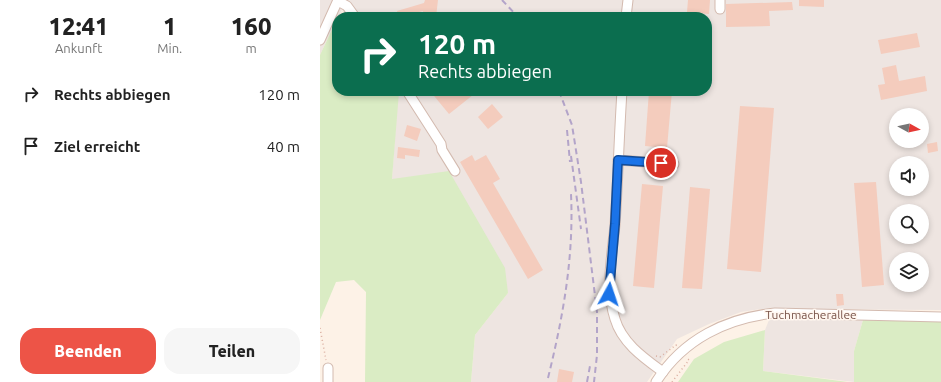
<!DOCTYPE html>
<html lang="de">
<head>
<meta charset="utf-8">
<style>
  :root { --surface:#fff; --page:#f6f6f6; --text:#222; --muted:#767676; --accent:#ed5447 }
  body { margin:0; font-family:Ubuntu,sans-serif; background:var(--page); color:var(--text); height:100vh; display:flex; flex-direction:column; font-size:15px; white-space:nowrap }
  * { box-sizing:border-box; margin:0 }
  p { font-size:13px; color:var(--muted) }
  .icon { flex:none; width:22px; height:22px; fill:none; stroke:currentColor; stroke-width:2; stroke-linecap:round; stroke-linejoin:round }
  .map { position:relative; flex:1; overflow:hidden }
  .side { display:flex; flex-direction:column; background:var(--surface); width:320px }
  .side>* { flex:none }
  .banner { position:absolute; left:12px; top:12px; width:380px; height:84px; border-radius:16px; box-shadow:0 2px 6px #0003; background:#0b6e4f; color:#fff; overflow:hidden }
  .needle { width:26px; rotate:98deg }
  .tools { position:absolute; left:569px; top:108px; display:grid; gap:8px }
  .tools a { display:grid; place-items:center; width:40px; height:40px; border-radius:50%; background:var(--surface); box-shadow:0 2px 6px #0003; font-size:20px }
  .pin { position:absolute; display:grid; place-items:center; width:34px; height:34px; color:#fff; margin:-17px; border:2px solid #fff; border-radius:50%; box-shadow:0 1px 4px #0007 }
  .me { position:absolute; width:44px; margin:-22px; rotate:5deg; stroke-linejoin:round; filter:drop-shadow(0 0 3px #0008) }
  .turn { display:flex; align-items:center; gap:14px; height:84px; padding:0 20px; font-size:18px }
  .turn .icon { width:52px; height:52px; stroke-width:2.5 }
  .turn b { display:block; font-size:28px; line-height:34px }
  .eta { display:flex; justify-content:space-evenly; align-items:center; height:68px; text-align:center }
  .eta b { font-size:24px; font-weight:800; line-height:28px }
  .primary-button { display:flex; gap:8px; margin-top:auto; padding:8px 20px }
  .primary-button a { flex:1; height:46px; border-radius:16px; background:var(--accent); color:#fff; font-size:16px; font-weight:800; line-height:46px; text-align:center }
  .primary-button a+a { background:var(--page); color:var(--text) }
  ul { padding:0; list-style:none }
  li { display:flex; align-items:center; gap:12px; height:52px; padding:0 20px }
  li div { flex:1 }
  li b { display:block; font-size:15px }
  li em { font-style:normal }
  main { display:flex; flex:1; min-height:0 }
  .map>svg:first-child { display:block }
  .industrial { fill:#eee5e1; fill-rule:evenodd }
  .green { fill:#daecc4 }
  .building { fill:#f4ccbd }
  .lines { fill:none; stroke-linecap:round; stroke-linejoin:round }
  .minor-casing { stroke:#d3baaf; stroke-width:11 }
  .path { stroke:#daaea0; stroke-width:1.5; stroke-dasharray:1 3; stroke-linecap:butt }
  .minor { stroke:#fff; stroke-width:9 }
  .rail { stroke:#b3a4c9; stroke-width:2; stroke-dasharray:6 4; stroke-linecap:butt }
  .route-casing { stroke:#114b97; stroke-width:10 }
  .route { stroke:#1a73e8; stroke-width:7 }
  .labels { text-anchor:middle; stroke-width:3; stroke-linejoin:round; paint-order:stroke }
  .street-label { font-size:12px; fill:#79544a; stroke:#fff6ef }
</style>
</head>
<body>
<main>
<section class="side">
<div class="eta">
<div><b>12:41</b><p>Ankunft</p></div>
<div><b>1</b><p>Min.</p></div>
<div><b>160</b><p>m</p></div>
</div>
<ul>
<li><svg class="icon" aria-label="right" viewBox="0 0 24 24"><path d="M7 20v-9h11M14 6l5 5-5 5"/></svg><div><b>Rechts abbiegen</b></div><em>120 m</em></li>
<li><svg class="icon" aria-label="arrive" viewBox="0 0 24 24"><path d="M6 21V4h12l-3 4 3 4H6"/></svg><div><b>Ziel erreicht</b></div><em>40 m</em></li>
</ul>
<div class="primary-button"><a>Beenden</a><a>Teilen</a></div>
</section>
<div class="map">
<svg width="621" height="382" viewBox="0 0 621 382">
  <rect width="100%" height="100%" fill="#fdf2e7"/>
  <g class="industrial">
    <path d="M0,0H621V310L441,309L421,312L389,324L357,339L327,382H151L155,335L188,293L72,179L78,91H387V17H27L22,9L0,55ZM576,115H602V141H576ZM576,163H602V189H576ZM576,211H602V237H576ZM576,259H602V285H576Z"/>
    <polygon points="449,320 543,320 534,351 534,382 443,371 445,330"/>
  </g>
  <g class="green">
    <polygon points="17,19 17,91 78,91 79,92 72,179 129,171 185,268 188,293 155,335 151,382 45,382 46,292 34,280 16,282 0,320 0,55"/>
    <polygon points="543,320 621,321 621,382 534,382 534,351"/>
    <polygon points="445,330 443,371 528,382 358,382 374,359 404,342"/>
  </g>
  <g class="building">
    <polygon points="105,0 118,0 116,17 102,17 103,11 79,17 77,11 104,3"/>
    <polygon points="368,0 390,0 389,14 367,12"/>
    <polygon points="479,0 504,0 504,7 479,6"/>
    <polygon points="472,2 473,10 449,11 450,26 406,27 406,4"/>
    <polygon points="597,33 600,47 561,54 558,40"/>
    <polygon points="576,65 579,81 605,76 607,91 561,100 558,85 565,84 562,68"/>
    <polygon points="110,91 158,91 129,114"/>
    <polygon points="329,91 352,91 347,148 325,146"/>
    <polygon points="172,104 183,117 168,129 158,117"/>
    <polygon points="420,106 454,108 441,272 407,269"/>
    <polygon points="87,125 101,129 97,141 84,136"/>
    <polygon points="617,142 618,151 608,153 607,144"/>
    <polygon points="78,147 100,150 99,157 85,155 85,159 77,158"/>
    <polygon points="152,155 155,161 166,155 180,179 173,183 223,270 208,279 140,162"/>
    <polygon points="556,182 564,285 542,287 534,183"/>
    <polygon points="322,184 343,186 334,288 313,286"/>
    <polygon points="370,187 390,189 382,289 362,288"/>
    <polygon points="516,294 523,294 524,305 517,306"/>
    <polygon points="239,369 254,372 252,382 237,382"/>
  </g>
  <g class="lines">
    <g class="minor-casing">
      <g id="minor">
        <polyline points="18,1 27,6 35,17"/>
        <polyline points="400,9 400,0"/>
        <polyline points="306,17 308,0"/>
        <polyline points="0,40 18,0"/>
        <polyline points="87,91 121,144 122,150 135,171"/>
        <path d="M302,91C299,136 298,180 295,225C292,256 285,288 295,319C302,343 324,358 343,372"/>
        <polyline points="298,160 354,164"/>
        <polyline points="8,368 8,382"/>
        <path d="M336,382C363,339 407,318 455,313L621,317"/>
      </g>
    </g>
    <g class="path">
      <polyline points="0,328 6,360"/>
      <polyline points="336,356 340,357 356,345 357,346"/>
      <polyline points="352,382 369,360 366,357"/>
    </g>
    <use href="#minor" class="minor"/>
    <g class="rail">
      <polyline points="182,0 198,17"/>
      <polyline points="239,91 252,125 261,182 277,312 277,355 274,382"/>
      <polyline points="247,130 250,162"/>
      <polyline points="251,156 261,229"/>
      <path d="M228,378C243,317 254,257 251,194"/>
      <polyline points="267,382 270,366"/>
    </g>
  </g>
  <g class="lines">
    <g class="route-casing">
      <polyline id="route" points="289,294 295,224 298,160 341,163"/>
    </g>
    <use href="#route" class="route"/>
  </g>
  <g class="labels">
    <g class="street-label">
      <text x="491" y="319">Tuchmacherallee</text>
    </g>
  </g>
</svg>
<div class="tools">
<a><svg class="needle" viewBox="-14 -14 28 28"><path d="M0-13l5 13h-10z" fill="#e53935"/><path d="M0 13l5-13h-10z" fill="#767676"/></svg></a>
<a><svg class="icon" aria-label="sound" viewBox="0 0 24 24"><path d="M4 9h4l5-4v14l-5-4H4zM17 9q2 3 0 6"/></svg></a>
<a><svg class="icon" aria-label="search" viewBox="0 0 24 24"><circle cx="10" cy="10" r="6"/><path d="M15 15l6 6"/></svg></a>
<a><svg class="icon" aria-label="layers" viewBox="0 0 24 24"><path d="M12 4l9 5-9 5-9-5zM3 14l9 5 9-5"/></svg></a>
</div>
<div class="pin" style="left:341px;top:163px;background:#d93025"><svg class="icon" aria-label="arrive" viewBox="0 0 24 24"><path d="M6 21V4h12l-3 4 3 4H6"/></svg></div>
<svg class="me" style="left:289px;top:294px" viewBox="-20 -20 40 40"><path d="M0-17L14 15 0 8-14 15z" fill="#1a73e8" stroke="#fff" stroke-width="4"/></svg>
<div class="banner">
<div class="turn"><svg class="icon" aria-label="right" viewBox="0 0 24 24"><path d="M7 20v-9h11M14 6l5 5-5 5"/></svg><div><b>120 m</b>Rechts abbiegen</div></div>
</div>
</div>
</main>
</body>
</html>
